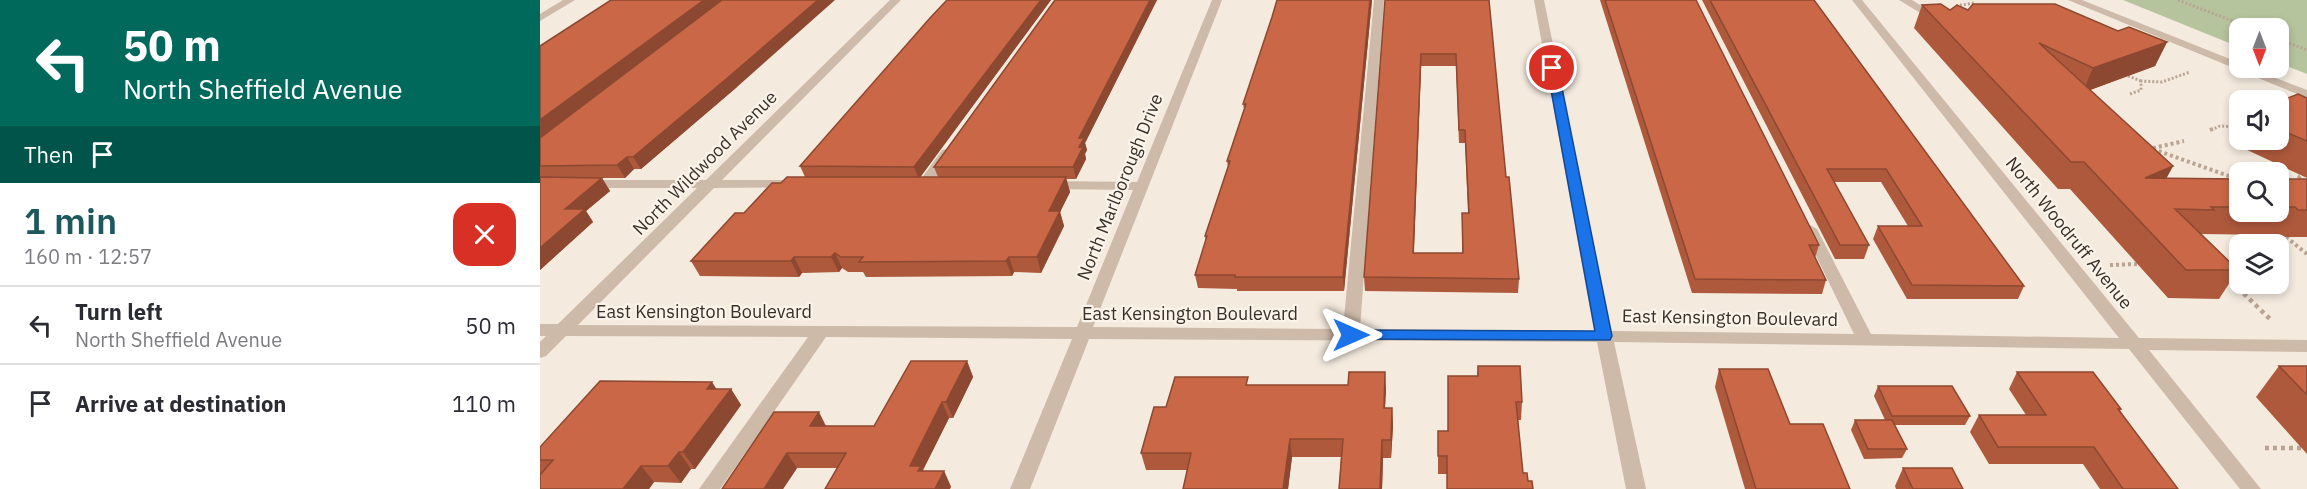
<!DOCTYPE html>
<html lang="en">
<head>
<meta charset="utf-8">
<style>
  :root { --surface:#fff; --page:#f7f7f7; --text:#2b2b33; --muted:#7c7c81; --line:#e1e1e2; --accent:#1d585d }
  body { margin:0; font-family:"IBM Plex Sans",sans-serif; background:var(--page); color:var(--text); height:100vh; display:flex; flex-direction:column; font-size:22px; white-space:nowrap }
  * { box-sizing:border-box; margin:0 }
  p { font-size:20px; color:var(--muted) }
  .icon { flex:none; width:33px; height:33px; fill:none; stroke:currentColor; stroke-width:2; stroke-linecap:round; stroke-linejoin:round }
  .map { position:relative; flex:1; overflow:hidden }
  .side { display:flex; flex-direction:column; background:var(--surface); width:540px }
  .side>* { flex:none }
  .guide { background:#00695c; color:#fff; overflow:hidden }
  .needle { width:39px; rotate:180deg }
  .controls { position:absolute; left:1689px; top:18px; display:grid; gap:12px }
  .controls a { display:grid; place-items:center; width:60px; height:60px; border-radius:12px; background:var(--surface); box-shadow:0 3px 9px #0003; font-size:30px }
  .pin { position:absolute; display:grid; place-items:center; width:51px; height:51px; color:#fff; margin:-26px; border:3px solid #fff; border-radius:50%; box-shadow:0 2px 6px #0007 }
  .me { position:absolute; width:66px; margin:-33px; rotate:90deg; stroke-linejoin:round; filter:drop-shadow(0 0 4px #0008) }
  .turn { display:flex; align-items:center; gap:21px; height:126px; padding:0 24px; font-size:27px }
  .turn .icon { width:78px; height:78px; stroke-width:2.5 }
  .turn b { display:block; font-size:42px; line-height:51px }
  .then { display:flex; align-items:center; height:57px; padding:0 24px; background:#0003; gap:12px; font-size:22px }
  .round { display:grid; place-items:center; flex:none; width:63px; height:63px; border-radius:18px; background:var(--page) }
  .overview { display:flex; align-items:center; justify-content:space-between; height:102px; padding:0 24px }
  h1 { font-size:36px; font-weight:600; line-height:45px; color:var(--accent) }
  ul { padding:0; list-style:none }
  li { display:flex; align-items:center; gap:18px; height:78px; padding:0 24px; border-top:2px solid var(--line) }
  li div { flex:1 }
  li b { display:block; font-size:22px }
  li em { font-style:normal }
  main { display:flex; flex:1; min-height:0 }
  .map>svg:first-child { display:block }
  .green { fill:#b6c49d }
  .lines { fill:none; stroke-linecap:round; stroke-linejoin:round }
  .path-far2 { stroke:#b9a493; stroke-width:3; stroke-dasharray:2 2; stroke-linecap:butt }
  .path-far1 { stroke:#b9a493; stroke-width:4; stroke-dasharray:3 3; stroke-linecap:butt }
  .path { stroke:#b9a493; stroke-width:4.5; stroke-dasharray:4 4; stroke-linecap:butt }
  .minor { fill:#cdbaa9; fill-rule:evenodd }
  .wall { fill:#ae593c; fill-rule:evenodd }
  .shaded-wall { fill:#8d4831 }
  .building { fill:#ca6746; stroke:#8d4831; stroke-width:1.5; fill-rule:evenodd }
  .route { fill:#1a73e8; stroke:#114b97; stroke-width:1.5 }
  .labels { text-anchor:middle; stroke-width:4.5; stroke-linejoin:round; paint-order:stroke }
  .street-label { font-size:18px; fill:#3a2f29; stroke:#fbf4eb }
</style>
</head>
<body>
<main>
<section class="side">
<div class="guide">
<div class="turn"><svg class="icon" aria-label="left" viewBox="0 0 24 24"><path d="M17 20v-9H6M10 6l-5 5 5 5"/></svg><div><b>50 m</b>North Sheffield Avenue</div></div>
<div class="then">Then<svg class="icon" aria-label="arrive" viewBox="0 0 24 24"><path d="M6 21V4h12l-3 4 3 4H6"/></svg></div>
</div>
<div class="overview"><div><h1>1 min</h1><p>160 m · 12:57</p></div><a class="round" style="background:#d93025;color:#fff"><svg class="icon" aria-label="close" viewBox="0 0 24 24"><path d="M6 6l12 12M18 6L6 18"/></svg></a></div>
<ul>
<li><svg class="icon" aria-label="left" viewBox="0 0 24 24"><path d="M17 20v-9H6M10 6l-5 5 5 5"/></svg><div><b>Turn left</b><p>North Sheffield Avenue</p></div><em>50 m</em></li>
<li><svg class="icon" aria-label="arrive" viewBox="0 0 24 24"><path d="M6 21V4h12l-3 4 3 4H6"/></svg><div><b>Arrive at destination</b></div><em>110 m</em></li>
</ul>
</section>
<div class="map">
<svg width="1767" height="489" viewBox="0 0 1767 489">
  <rect width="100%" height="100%" fill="#f4eade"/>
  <polygon class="green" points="1583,0 1767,0 1767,74 1739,63 1738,28 1700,28 1699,47"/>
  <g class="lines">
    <g class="path-far2">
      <polyline points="1638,0 1711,28"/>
      <polyline points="1416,6 1434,3"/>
      <polyline points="1738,39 1767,50"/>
      <polyline points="1588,76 1601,81"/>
      <polyline points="1590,94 1601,90 1601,81 1622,82 1650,72"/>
      <polyline points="1671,130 1680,126 1700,127"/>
    </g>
    <g class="path-far1">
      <polyline points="1670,130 1675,128"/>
      <polyline points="1613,148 1644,141"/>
      <polyline points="1613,149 1700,180"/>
      <polyline points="1756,184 1760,176 1767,172"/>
      <polyline points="1746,237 1767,254"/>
      <polyline points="1570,265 1598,264"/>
      <polyline points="1688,279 1699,290"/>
    </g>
    <g class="path">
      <polyline points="1698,288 1731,320"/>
      <polyline points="1725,448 1761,448"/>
    </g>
    <g class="minor">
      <polygon points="23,0 35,0 0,21 0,14"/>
      <polygon points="350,0 361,0 182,180 251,180 256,181 258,184 256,187 174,188 38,325 537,327 593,190 509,189 502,185 509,181 597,182 672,0 682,0 553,327 803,329 834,0 844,0 820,329 1054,331 994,0 1004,0 1071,331 1314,334 1263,229 1270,225 1277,229 1331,334 1579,338 1312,0 1322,0 1599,338 1767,340 1767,352 1609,350 1721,489 1700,489 1589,349 1074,342 1106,489 1086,489 1057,342 549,339 490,489 470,489 532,339 286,337 180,489 159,489 268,337 26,336 6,356 0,358 0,342 6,336 0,336 0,324 18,324 157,188 47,188 40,184 47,180 166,180"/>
      <polygon points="1359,0 1372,0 1396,15 1387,17"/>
      <polygon points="1528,0 1542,0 1700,63 1700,68 1709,68 1767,90 1767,98"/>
      <polygon points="407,149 414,153 389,188 379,188 377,185 379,182 402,150"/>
    </g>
  </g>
  <g class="wall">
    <polygon points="407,0 511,0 380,177 398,177 394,167 515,0 617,0 545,143 547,150 545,154 546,159 536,179 526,179 530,192 520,212 524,226 501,273 474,272 472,276 326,277 323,272 308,272 302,268 299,272 262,273 259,277 160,276 151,261 204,213 241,183 265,177 260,166"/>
    <polygon points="737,0 832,0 804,291 697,291 697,289 658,288 655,275 666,241 665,236 688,167 687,161 704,109 703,104 732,17"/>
    <path d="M845,0H949L966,177L979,279L978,293L825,291L824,277ZM881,66H916L919,143H925L928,213H922V253H874Z"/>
    <polygon points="1060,0 1156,0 1279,245 1275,258 1286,280 1282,294 1152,293"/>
    <polygon points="1162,0 1274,0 1484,286 1478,299 1367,299 1333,239 1338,226 1368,226 1341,182 1294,182 1329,245 1324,259 1295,259"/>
    <polygon points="1382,5 1410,10 1428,10 1578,31 1627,42 1615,66 1550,90 1633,166 1626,179 1700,179 1700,212 1738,212 1738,179 1767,179 1767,237 1739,237 1736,235 1661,234 1698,270 1679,299 1628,298 1530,189 1518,189 1374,28"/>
    <polygon points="0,46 197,87 101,169 94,169 85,178 62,178 70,191 46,211 53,222 0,270"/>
    <polygon points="1767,98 1767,178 1690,142 1700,127 1700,140 1738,140 1738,102"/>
    <polygon points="427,361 433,377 413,418 409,418 383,470 384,471 404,471 411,487 297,468 257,468 243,489 182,489 286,426 334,426"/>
    <polygon points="938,366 982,402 981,420 978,420 983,473 993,489 907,489 907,474 898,474 898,431 908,431 908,376 937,376"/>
    <polygon points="1739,366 1767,366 1767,454 1716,397"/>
    <polygon points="1179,369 1250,424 1310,489 1205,489 1175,387"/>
    <polygon points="1477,372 1581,409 1580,411 1638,489 1560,489 1543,464 1449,464 1430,432 1439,415 1486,415 1469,389"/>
    <polygon points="709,385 846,389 845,408 852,408 853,426 851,458 843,458 842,489 799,489 801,457 752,457 748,489 643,489 647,470 606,470 601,453 626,407"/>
    <polygon points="1338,386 1430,416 1425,425 1355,425 1367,449 1362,458 1324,459 1311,430 1315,420 1345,420 1334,396"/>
    <polygon points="177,389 191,389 201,405 155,469 151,469 141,483 114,482 109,489 0,489 0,447"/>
    <polygon points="1363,468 1423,489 1356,489 1355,486"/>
  </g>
  <g class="shaded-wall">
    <polygon points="164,0 184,0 0,138 0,120"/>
    <polygon points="278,0 295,0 197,87 101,169 93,157"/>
    <polygon points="501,0 511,0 379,179 374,167"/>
    <polygon points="610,0 617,0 545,143 547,150 545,154 546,159 536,179 533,167 539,147 539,138"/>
    <polygon points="830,0 832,0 804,291 803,277"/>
    <polygon points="1627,42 1615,66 1542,93 1553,68"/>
    <polygon points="881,54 881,66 873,266 873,253"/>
    <polygon points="87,157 94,169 85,178 77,165"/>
    <polygon points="1633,166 1618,193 1605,178"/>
    <polygon points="526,177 530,192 520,212 524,226 501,273 497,257 509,211"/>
    <polygon points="62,178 70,191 46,211 53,222 0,270 0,248 25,209"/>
    <polygon points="295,253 302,268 299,272 291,257"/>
    <polygon points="254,257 262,273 259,277 251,261"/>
    <polygon points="469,257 474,272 472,276 466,261"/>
    <polygon points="427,361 433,377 413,418 406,402"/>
    <polygon points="845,372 846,389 844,426 844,408"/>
    <polygon points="172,382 183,399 167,389"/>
    <polygon points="191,389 201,405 155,469 143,452"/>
    <polygon points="402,402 409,418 383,470 389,481 370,466"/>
    <polygon points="852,408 853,426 851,458 851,440"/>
    <polygon points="279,412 287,428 270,426"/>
    <polygon points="750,439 752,457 748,489 743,489"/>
    <polygon points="842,440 843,458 842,489 840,489"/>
    <polygon points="139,452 151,469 141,483 128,466"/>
    <polygon points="247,453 257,468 243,489 224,489"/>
    <polygon points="101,466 114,482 109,489 83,489"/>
    <polygon points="404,471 411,487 410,489 395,489"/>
  </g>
  <g class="building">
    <polygon points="71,0 164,0 0,120 0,46"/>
    <polygon points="182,0 278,0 191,75 93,157 87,157 77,165 0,166 0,138"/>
    <polygon points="407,0 501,0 374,167 260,166 390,18"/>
    <polygon points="515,0 610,0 539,138 544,138 539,147 543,147 533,167 394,167"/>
    <polygon points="737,0 830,0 803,277 695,277 695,275 655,275 667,236 665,236 690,161 687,161 706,104 703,104 732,17"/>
    <path d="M845,0H949L966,177H969L979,279L824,277ZM881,54H916L919,130H925L929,213H922L923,253H873Z"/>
    <polygon points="1065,0 1156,0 1279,245 1269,245 1286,280 1155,279"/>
    <polygon points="1170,0 1274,0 1484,286 1372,285 1338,226 1382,226 1346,169 1287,169 1329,245 1300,245"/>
    <polygon points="1401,4 1410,10 1417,5 1428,10 1433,4 1515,4 1578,31 1589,27 1627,42 1553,68 1499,43 1633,166 1605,178 1700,179 1700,207 1671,207 1674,210 1635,209 1698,270 1646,270 1544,162 1531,162 1382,5"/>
    <polygon points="1758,94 1767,98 1767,141 1738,129 1738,102"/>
    <polygon points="0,177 62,178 25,209 45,209 0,248"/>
    <polygon points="247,177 526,177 509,211 520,211 497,257 469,257 466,261 319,262 323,257 301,257 295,253 291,257 254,257 251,261 151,261 195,213 204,213 232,183 241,183"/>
    <polygon points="1738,179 1767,179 1767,210 1758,210 1755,207 1738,207"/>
    <polygon points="371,361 427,361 406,402 402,402 370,466 381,466 378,471 404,471 395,489 285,489 306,453 247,453 224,489 182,489 234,412 279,412 270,426 334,426"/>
    <polygon points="938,366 980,366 982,402 976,402 983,473 987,473 988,481 992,481 993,489 907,489 907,456 898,456 898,431 908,431 908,376 938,376"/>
    <polygon points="1739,366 1767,366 1767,395"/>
    <polygon points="1179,369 1228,369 1250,424 1283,424 1310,489 1216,489"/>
    <polygon points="809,372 845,372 844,408 852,408 851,440 842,440 840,489 799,489 803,439 750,439 743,489 643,489 651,453 601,453 614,407 626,407 635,377 708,377 706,385 808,385"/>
    <polygon points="1477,372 1553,372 1581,409 1578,409 1638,489 1583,489 1554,447 1458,447 1439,415 1506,415"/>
    <polygon points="60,381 172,382 167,389 191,389 143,452 139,452 128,466 101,466 83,489 0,489 0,475 13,460 0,460 0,447"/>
    <polygon points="1338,386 1412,386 1430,416 1352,416"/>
    <polygon points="1315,420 1352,420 1367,449 1328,449"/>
    <polygon points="1363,468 1412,468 1423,489 1373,489"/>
  </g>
  <polygon class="route" points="1012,64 1018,68 1072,336 1070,340 806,339 803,335 811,330 1055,331 1007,68"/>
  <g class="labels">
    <g class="street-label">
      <text transform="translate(165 163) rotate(-45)" y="6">North Wildwood Avenue</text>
      <text transform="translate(580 187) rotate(-68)" y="6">North Marlborough Drive</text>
      <text transform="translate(1529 233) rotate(51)" y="6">North Woodruff Avenue</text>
      <text x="164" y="318">East Kensington Boulevard</text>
      <text x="650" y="320">East Kensington Boulevard</text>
      <text transform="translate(1190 318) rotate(1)" y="6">East Kensington Boulevard</text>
    </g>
  </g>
</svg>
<div class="controls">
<a><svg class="needle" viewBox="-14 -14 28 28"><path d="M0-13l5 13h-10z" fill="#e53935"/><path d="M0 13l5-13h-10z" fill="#7c7c81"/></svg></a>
<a><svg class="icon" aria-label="sound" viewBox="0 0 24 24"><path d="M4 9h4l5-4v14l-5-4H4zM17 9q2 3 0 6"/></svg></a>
<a><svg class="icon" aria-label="search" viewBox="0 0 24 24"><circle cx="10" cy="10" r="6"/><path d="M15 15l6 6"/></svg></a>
<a><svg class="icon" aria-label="layers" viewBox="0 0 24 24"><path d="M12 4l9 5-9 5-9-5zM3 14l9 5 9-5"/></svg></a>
</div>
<div class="pin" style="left:1012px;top:68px;background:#d93025"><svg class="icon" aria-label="arrive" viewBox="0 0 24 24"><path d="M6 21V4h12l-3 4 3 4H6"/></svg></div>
<svg class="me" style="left:811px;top:335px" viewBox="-20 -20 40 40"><path d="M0-17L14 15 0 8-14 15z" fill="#1a73e8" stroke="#fff" stroke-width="4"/></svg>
</div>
</main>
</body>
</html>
